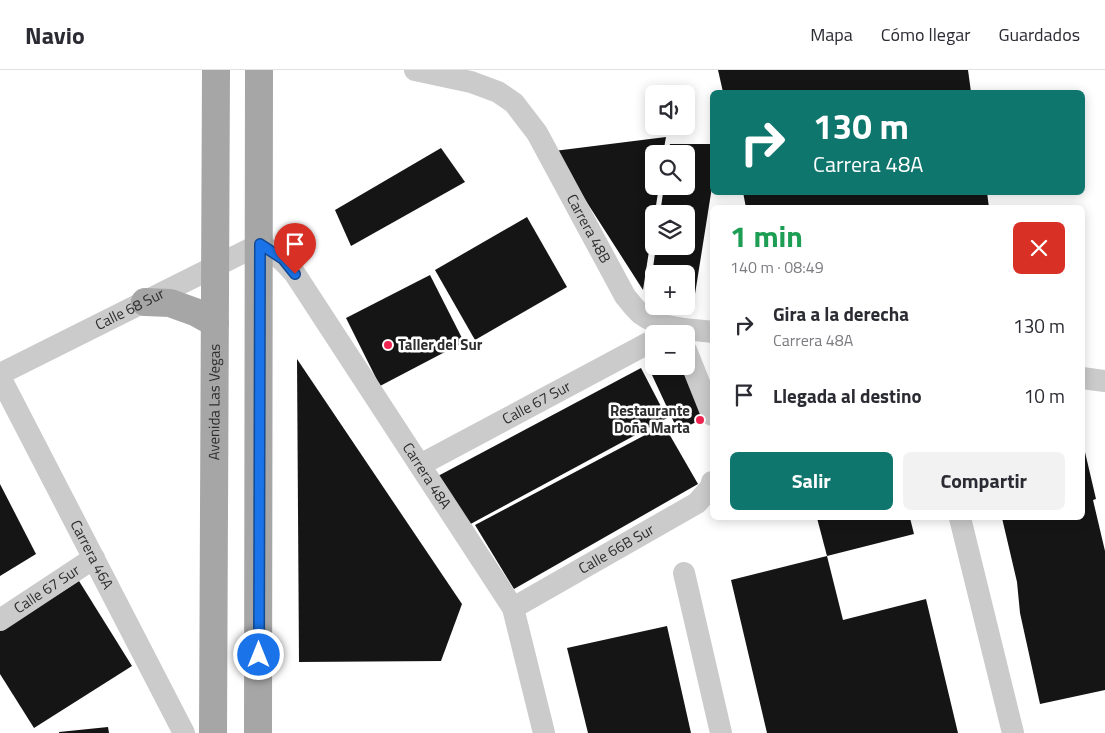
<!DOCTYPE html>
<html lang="es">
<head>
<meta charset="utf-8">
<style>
  :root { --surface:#fff; --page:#f2f2f3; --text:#2b2b33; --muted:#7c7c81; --line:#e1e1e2; --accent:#0f766e }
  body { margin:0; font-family:"Titillium Web",sans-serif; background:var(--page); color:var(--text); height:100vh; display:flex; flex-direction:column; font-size:19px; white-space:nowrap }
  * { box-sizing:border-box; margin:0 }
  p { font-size:16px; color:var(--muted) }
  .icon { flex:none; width:28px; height:28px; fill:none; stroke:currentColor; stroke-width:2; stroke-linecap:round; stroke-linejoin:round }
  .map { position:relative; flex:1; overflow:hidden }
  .side { position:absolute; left:710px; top:135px; width:375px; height:315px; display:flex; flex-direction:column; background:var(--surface); border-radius:8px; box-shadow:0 2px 12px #0003 }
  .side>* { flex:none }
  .top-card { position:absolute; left:710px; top:20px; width:375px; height:105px; border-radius:8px; box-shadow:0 2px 12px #0003; background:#0f766e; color:#fff; overflow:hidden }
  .controls { position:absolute; left:645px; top:15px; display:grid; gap:10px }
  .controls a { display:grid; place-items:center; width:50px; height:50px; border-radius:8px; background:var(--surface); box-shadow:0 2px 12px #0003; font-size:25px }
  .pin { position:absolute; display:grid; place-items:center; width:42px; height:42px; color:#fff; margin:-51px -21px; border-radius:50% 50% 50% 0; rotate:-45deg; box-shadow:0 0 5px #0007 }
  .pin .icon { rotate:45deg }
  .me { position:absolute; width:55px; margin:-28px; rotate:0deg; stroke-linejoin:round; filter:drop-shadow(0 0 4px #0008) }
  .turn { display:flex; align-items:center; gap:18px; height:105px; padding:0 20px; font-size:22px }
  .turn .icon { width:65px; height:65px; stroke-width:2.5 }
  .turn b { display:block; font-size:35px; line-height:42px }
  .round { display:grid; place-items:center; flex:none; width:52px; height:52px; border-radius:8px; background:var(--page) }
  .head { display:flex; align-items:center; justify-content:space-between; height:85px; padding:0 20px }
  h1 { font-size:30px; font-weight:700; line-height:38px; color:#1e9e55 }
  .primary-button { display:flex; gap:10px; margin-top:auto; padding:10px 20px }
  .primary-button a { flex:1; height:58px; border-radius:8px; background:var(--accent); color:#fff; font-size:20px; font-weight:700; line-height:58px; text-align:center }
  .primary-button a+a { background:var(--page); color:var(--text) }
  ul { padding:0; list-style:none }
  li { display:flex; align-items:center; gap:15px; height:70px; padding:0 20px }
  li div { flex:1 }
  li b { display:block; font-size:19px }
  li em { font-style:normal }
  header { display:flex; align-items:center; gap:30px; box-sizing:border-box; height:70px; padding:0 25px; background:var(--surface); border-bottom:1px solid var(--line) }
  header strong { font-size:24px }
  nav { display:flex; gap:28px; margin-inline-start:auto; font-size:18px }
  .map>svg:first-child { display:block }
  .building { fill:#151515 }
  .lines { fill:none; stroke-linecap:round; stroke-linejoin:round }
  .minor { stroke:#cbcbcb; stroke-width:22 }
  .major { stroke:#a6a6a6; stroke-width:28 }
  .route-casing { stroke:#114b97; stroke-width:12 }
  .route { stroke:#1a73e8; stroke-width:9 }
  .poi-dot { fill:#f02450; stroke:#fff; stroke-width:2 }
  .labels { text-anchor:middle; stroke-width:5; stroke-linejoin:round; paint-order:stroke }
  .street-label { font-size:15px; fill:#2e2e2e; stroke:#fff }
  .poi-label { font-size:15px; font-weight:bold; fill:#2e2e2e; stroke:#fff; text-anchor:start }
</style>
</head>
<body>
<header>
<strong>Navio</strong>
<nav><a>Mapa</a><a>Cómo llegar</a><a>Guardados</a></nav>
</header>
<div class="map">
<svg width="1105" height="663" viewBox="0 0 1105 663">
  <rect width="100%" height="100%" fill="#fff"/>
  <g class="building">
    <polygon points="718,0 968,0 971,22 723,22"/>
    <polygon points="666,67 663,84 654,84 654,116 659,116 643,220 554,81"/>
    <polygon points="670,74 712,74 712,117 692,243 675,236 686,236 686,204 654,204 654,228 649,227 656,176 686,176 686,144 660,144 664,116 686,116 686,84 668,84"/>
    <polygon points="441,78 465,112 351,176 335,140"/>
    <polygon points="743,122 987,122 989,138 746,138"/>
    <polygon points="527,147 567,217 475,270 435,200"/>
    <polygon points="430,205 464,272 380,316 346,248"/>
    <polygon points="654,288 654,296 683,296 704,348 678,361 646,292"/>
    <polygon points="297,289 462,534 441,591 299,592"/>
    <polygon points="641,298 667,348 465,457 438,406"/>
    <polygon points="664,355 698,414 514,519 475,455"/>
    <polygon points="1085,382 1096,429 1093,430 1105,481 1105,620 1040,634 1020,543 1017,512 1002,448 1082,448 1082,383"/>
    <polygon points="0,414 36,484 0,506"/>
    <polygon points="817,448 910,448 914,464 827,486"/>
    <polygon points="827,486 843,550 926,529 958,663 767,663 731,510"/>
    <polygon points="79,511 132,596 34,658 0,604 0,561"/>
    <polygon points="667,556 691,663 588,663 567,578"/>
    <polygon points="108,657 109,663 59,663 59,662"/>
  </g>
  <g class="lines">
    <g class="minor">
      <path id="s1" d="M415,0L471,12L498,22L514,33L537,63L625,226C630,232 635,239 641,244C661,259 689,259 712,262"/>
      <polyline points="686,280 712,345"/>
      <path id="s2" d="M0,304L260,174C274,182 284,191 295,204L513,538L544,663"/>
      <path id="s3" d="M0,307L184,663"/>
      <polyline points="1082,308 1105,311"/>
      <path id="s4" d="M420,395L654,270"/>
      <polyline points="960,448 1013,663"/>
      <polyline points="684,503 721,663"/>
      <path id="s5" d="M513,538L697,433L711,417L712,412"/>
      <path id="s6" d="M0,550L94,488"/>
    </g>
    <g class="major">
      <polyline points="145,232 170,233 195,242 215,253"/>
      <path id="s7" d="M213,663L216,0"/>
      <polyline points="258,663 259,0"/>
    </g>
  </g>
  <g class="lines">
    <g class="route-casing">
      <polyline id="route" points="259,585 260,174 283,189 295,204"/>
    </g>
    <use href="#route" class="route"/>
  </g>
  <g class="poi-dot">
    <circle cx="388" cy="275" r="5"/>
    <circle cx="700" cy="350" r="5"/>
  </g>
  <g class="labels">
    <g class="street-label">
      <text dy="5" stroke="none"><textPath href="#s1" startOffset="252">Carrera 48B</textPath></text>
      <text dy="5" stroke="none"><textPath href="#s2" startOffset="145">Calle 68 Sur</textPath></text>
      <text dy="5" stroke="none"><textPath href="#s7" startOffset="331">Avenida Las Vegas</textPath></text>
      <text dy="5" stroke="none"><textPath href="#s4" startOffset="132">Calle 67 Sur</textPath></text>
      <text dy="5" stroke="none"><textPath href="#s2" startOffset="578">Carrera 48A</textPath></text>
      <text dy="5" stroke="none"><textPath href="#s5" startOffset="119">Calle 66B Sur</textPath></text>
      <text dy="5" stroke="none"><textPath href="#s3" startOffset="200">Carrera 46A</textPath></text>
      <text dy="5" stroke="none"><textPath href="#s6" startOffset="56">Calle 67 Sur</textPath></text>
    </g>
    <g class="poi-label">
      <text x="398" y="280">Taller del Sur</text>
      <text x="690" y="346" text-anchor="end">Restaurante<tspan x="690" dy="17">Doña Marta</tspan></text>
    </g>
  </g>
</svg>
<div class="controls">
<a><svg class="icon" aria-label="sound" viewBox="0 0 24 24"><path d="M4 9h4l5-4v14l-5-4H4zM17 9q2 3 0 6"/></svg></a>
<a><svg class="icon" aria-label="search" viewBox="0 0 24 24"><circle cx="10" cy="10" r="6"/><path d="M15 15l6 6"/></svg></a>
<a><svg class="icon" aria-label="layers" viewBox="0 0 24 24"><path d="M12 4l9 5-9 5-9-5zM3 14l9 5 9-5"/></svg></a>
<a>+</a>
<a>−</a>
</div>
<div class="pin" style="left:295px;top:204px;background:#d93025"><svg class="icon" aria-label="arrive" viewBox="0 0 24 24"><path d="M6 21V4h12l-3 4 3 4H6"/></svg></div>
<svg class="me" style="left:259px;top:585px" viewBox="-20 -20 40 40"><circle r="17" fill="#1a73e8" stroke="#fff" stroke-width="3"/><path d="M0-11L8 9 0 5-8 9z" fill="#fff"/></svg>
<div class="top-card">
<div class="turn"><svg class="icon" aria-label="right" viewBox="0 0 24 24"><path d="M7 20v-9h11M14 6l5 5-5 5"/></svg><div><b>130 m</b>Carrera 48A</div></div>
</div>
<section class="side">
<div class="head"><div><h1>1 min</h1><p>140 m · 08:49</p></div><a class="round" style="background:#d93025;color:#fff"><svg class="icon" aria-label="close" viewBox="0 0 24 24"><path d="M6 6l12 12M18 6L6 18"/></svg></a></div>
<ul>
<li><svg class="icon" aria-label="right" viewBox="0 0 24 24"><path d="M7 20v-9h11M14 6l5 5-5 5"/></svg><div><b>Gira a la derecha</b><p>Carrera 48A</p></div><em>130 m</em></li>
<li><svg class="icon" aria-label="arrive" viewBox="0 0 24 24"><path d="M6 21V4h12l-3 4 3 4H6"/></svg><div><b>Llegada al destino</b></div><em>10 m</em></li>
</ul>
<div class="primary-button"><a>Salir</a><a>Compartir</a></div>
</section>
</div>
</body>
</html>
